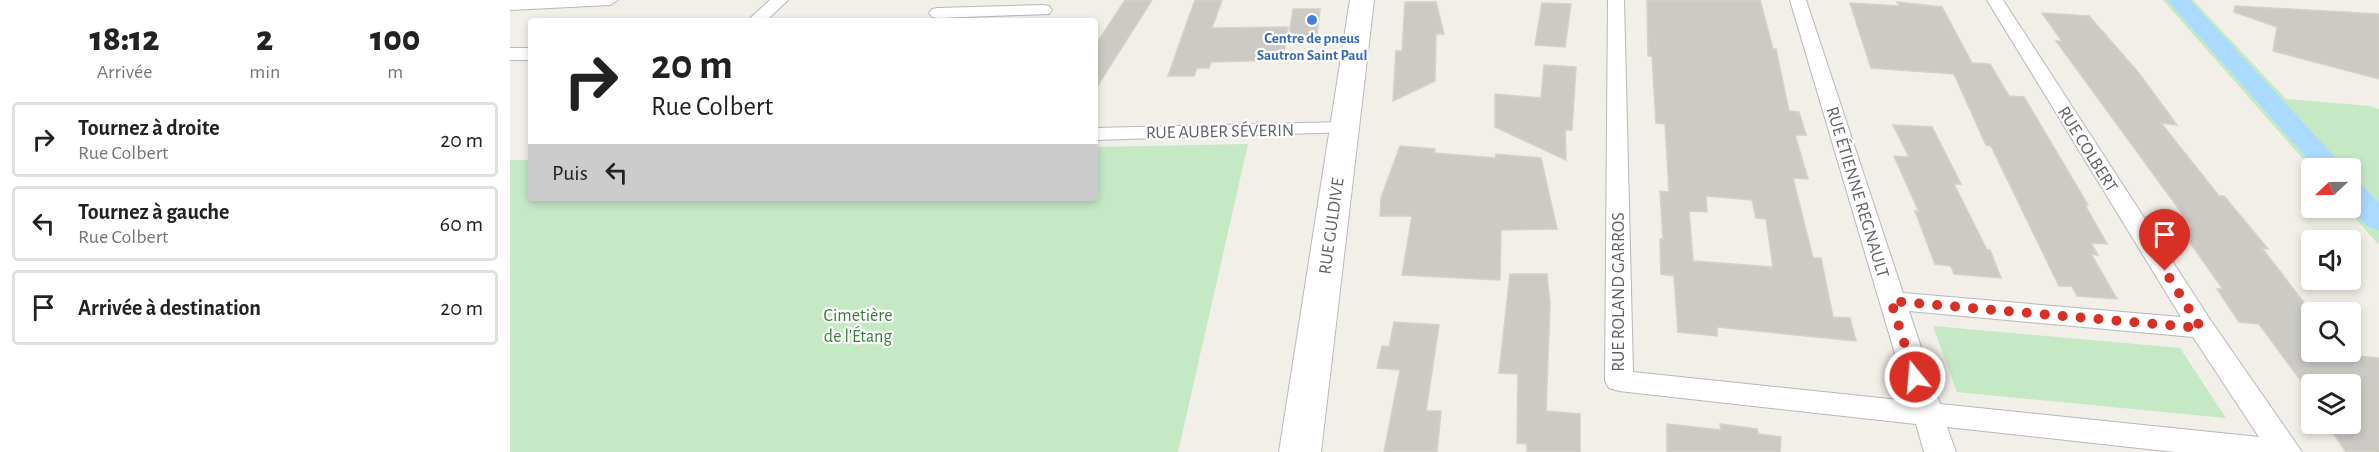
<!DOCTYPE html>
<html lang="fr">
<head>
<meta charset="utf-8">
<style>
  :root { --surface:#fff; --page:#f6f6f6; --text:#222; --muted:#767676; --line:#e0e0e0 }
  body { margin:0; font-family:"Alegreya Sans",sans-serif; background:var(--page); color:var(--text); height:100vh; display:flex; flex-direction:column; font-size:22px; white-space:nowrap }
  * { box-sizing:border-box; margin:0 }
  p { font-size:20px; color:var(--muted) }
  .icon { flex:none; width:33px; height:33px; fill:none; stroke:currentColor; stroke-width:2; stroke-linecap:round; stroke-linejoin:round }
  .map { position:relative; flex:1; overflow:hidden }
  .drawer { display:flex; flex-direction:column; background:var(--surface); width:510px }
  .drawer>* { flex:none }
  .guide { position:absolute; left:18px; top:18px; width:570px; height:183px; border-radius:6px; box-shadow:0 3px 9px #0003; background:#fff; color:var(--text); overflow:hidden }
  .needle { width:39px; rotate:248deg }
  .tools { position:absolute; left:1791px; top:158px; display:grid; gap:12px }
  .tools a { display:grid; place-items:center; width:60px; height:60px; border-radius:6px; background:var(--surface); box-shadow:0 3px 9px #0003; font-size:30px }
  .pin { position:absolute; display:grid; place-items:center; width:51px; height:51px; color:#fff; margin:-62px -26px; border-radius:50% 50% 50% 0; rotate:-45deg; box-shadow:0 0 6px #0007 }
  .pin .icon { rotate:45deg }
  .me { position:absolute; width:66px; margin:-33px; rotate:343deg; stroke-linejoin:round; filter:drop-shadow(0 0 4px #0008) }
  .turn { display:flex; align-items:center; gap:21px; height:126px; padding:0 24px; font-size:27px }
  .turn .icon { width:78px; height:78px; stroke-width:2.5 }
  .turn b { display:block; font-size:42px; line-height:51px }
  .then { display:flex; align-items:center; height:57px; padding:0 24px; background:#0003; gap:12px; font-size:22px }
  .eta { display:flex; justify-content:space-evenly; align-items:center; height:102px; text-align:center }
  .eta b { font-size:36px; font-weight:800; line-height:42px }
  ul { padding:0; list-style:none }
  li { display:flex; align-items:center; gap:18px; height:75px; margin:0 12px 9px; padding:0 12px; border:3px solid var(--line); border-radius:6px }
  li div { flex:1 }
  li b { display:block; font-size:22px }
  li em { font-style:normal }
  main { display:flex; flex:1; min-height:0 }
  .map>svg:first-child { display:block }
  .green { fill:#c5e8c5 }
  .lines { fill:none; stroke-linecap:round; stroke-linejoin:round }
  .canal { fill:#aadaff; fill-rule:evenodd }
  .building { fill:#cccac5; stroke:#d6d1c6; stroke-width:1.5; fill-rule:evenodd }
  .street-casing { stroke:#b5b8bc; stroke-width:2 }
  .secondary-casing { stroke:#b6babf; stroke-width:2 }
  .street { fill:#fff; fill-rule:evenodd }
  .secondary { fill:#fff; fill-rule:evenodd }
  .route { stroke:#d93025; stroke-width:10; stroke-dasharray:0 18 }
  .shop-dot { fill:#3f7fe0; stroke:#fff; stroke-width:2 }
  .labels { text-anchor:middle; stroke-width:4.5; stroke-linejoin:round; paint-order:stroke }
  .far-shop-label { font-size:15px; font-weight:bold; fill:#366cbe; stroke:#fff }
  .street-label { font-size:18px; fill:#5f6368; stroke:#fff }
  .park-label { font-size:18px; fill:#348238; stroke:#fff }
</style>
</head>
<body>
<main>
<section class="drawer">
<div class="eta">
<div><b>18:12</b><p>Arrivée</p></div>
<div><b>2</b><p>min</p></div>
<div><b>100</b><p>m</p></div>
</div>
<ul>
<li><svg class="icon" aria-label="right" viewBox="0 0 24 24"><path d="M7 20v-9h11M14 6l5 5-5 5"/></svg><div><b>Tournez à droite</b><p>Rue Colbert</p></div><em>20 m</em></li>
<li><svg class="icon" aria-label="left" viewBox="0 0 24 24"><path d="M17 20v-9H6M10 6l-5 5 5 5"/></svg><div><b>Tournez à gauche</b><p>Rue Colbert</p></div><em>60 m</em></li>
<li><svg class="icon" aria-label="arrive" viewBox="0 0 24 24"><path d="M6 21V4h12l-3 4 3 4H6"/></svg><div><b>Arrivée à destination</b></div><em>20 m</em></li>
</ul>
</section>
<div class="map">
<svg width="1869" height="452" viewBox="0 0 1869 452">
  <rect width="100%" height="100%" fill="#f1efe8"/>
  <g class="green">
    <polygon points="1653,0 1683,0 1776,99 1860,106 1869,109 1869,245 1835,207 1840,207 1840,168 1801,168"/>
    <polygon points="738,144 668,452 0,452 0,160 21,160 21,198 585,198 585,147"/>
    <polygon points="1423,326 1670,348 1716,418 1447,392"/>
  </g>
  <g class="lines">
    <g class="canal">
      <polygon points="1657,0 1680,0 1835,168 1806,168"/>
      <polygon points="1840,181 1850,183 1869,203 1869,230 1858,227 1840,207"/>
    </g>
  </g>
  <g class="building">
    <polygon points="615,0 642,0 585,90 585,46"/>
    <polygon points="685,0 712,0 702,28 778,27 773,60 701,62 699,68 687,68 684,76 658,76"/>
    <path d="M1137,0H1250L1263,49H1266L1279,111L1289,112L1296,135H1285L1298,179L1283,178L1303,258H1311L1323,317L1340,318L1346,341L1207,327V336L1168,332L1164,276L1151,274L1150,239H1153L1150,191L1159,192L1157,156L1155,124L1146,123L1142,56H1138ZM1196,196L1242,200L1246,218L1256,219L1263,267L1183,261L1179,211L1197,212Z"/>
    <polygon points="895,2 926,2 934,34 926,34 925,81 883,101 886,51 892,51"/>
    <polygon points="1387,2 1432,7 1462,63 1480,64 1499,96 1514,97 1578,205 1575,205 1597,244 1581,243 1588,255 1581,254 1607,299 1567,296 1562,286 1549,286 1481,146 1476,145 1444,74 1361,68 1340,3 1390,6"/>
    <polygon points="1032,3 1061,4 1055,47 1025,45"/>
    <polygon points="1725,6 1869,14 1869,79 1763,51 1767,27 1724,12"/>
    <polygon points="783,9 810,9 806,43 778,43"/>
    <polygon points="1532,13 1579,16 1628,72 1667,125 1651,123 1709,196 1714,196 1758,249 1752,248 1802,313 1802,351 1825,351 1827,354 1869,358 1869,452 1836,452 1816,423 1840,423 1840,384 1802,384 1802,396 1749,324 1729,322 1707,289 1713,289 1668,226 1682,227 1546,41 1552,41"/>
    <polygon points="1034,65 1066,67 1062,130 1055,130 1056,160 985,127 985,94 1031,98"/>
    <polygon points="1383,125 1422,127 1451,184 1444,184 1477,250 1480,250 1491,278 1444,274 1441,266 1425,264 1405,211 1409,212 1384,156 1399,157"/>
    <polygon points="890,146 925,149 924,153 986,158 986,154 1031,158 1047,229 991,230 990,280 892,275 902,216 870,216 871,198"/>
    <polygon points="1000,274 1037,274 1040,304 1036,411 1070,414 1070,452 1017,452 1017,444 1007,443 1008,374 989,373"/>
    <polygon points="884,322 929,325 916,411 931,411 927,452 874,452 890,370 867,368 872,346 879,347"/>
    <polygon points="1157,424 1211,430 1210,424 1247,429 1248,434 1271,437 1270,452 1157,452"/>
  </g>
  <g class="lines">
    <g class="street-casing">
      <g id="street">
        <polygon points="0,0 108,0 100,5 0,10"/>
        <polygon points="260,0 278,0 256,21 237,21"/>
        <path d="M1098,0H1114L1123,372L1399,401L1280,0H1296L1393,293L1671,317L1477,0H1493L1701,321L1792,452H1665L1437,427L1446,452H1414L1406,424L1109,391L1099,388L1095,381ZM1399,311L1683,337L1749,437L1430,404Z"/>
        <polygon points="533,5 539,6 542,10 539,14 428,18 422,17 419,13 422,9 428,8"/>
        <rect x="0" y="48" width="21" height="12"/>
        <polygon points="835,122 842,124 845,128 842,132 585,140 585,128"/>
      </g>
    </g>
    <g class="secondary-casing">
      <polygon id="secondary" points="840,0 864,0 811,452 769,452"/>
    </g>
    <use href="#street" class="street"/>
    <use href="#secondary" class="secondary"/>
  </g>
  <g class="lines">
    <polyline class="route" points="1405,377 1381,301 1691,328 1655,271"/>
  </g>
  <circle class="shop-dot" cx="802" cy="20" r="6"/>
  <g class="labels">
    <g class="far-shop-label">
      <text x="802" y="43">Centre de pneus<tspan x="802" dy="17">Sautron Saint Paul</tspan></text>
    </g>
    <g class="street-label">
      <text transform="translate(710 131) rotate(-1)" y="6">RUE AUBER SÉVERIN</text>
      <text transform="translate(1578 149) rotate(58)" y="6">RUE COLBERT</text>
      <text transform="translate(1348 192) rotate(73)" y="6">RUE ÉTIENNE REGNAULT</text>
      <text transform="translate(821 226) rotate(-82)" y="6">RUE GULDIVE</text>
      <text transform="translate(1108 292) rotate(-90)" y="6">RUE ROLAND GARROS</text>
    </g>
    <g class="park-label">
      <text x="348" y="321">Cimetière<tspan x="348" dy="21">de l'Étang</tspan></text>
    </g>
  </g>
</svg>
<div class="tools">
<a><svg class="needle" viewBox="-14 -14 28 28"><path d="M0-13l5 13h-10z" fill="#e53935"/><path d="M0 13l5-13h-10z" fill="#767676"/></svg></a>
<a><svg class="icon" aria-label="sound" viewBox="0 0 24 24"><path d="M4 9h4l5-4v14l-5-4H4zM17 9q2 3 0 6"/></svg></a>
<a><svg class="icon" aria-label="search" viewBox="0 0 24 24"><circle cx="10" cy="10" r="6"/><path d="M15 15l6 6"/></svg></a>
<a><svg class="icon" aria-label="layers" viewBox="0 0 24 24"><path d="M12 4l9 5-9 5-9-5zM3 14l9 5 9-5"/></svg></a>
</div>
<div class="pin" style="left:1655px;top:271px;background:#d93025"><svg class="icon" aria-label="arrive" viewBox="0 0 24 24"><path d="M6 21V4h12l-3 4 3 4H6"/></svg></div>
<svg class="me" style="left:1405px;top:377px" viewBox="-20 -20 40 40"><circle r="17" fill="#d93025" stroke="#fff" stroke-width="3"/><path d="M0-11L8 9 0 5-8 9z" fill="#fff"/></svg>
<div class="guide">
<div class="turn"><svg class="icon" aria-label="right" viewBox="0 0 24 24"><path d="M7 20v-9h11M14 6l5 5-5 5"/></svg><div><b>20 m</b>Rue Colbert</div></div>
<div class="then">Puis<svg class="icon" aria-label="left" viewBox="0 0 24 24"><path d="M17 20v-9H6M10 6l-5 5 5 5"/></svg></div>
</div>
</div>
</main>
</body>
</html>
